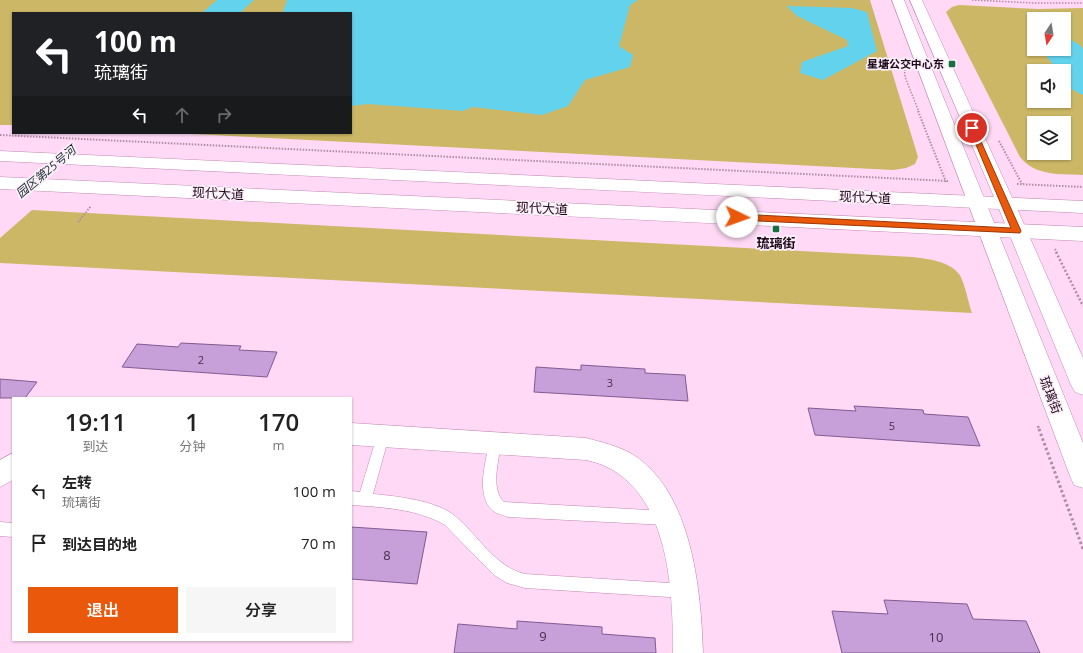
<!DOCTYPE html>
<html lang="zh">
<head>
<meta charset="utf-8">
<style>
  :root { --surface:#fff; --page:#f6f6f6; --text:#222; --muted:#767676; --accent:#ea580c }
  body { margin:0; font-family:"Open Sans","Noto Sans SC",sans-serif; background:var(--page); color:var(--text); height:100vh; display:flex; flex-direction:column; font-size:15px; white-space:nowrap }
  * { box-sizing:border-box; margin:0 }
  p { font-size:13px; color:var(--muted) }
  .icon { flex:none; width:22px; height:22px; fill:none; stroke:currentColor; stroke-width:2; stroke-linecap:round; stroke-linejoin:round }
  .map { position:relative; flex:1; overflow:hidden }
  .drawer { position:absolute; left:12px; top:397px; width:340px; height:244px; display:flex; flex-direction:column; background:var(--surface); border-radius:0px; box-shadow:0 1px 3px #0004 }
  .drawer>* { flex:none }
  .top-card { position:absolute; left:12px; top:12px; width:340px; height:122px; border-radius:0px; box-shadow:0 1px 3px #0004; background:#202124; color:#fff; overflow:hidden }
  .needle { width:26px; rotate:192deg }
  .buttons { position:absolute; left:1027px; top:12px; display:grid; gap:8px }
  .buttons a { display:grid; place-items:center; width:44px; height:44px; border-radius:0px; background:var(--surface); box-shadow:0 1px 3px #0004; font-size:20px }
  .pin { position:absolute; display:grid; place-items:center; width:34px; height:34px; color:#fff; margin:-17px; border:2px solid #fff; border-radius:50%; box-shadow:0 1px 4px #0007 }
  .me { position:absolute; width:44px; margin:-22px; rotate:93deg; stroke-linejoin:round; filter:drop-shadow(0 0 3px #0008) }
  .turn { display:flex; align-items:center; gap:14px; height:84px; padding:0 16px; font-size:18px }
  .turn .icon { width:52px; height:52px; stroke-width:2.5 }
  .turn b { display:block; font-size:28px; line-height:34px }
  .lanes { display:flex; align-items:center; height:38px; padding:0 16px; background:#0003; justify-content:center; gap:20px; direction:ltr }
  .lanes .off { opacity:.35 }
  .eta { display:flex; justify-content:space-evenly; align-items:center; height:68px; text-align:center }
  .eta b { font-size:24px; font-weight:600; line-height:28px }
  .cta { display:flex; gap:8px; margin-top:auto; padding:8px 16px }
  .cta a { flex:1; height:46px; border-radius:0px; background:var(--accent); color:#fff; font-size:16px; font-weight:600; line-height:46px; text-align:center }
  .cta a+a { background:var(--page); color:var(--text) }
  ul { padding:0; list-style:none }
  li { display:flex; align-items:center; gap:12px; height:52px; padding:0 16px }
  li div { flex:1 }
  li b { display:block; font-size:15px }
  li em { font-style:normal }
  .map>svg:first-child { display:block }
  .green { fill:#ccb766; fill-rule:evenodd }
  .water { fill:#63d3ed }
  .pier { fill:#ffd9f5 }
  .building { fill:#c79fd9; stroke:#815b91 }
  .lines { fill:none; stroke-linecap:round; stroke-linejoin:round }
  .lane-casing { stroke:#c288b5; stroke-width:1 }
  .street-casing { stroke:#c288b5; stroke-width:1 }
  .secondary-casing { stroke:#c288b5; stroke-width:1 }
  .primary-casing { stroke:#c288b5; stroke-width:1 }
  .path-far3 { stroke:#ad8da5; stroke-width:1.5; stroke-dasharray:1.5 1.5; stroke-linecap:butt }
  .path-far2 { stroke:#ad8da5; stroke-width:2; stroke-dasharray:1.5 1.5; stroke-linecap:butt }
  .path-far1 { stroke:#ad8da5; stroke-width:2.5; stroke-dasharray:2 2; stroke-linecap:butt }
  .path { stroke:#ad8da5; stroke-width:3; stroke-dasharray:2.5 2.5; stroke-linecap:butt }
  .lane { fill:#fff; fill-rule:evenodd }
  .street { fill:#fff; fill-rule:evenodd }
  .secondary { fill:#fff; fill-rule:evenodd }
  .primary { fill:#fff; fill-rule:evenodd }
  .route { fill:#ea580c; stroke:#983908 }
  .poi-dot { fill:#186f41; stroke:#fceff9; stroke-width:1.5 }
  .labels { text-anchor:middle; stroke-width:3.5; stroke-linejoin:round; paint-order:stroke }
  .far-poi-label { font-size:11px; font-weight:bold; fill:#1e091a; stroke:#fceff9; text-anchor:end }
  .number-label { font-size:11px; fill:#482e4a }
  .far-water-label { font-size:12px; font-style:italic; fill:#192d32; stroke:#fceff9 }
  .street-label { font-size:13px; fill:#1e091a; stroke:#fceff9 }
  .poi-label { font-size:13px; font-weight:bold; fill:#1e091a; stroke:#fceff9 }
  .near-number-label { font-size:13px; fill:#482e4a }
</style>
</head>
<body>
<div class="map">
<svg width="1083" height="653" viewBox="0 0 1083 653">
  <rect width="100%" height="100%" fill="#ffd9f5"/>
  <g class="green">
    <polygon points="0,0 870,0 918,157 915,164 906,168 893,170 171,133 351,133 351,13 13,13 13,125 0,125"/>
    <path d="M959,5L1038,9L1083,8V175C1060,174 1035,176 1020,157L946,12L952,7ZM1034,19H1064V49H1034ZM1034,71H1064V101H1034ZM1034,123H1064V153H1034Z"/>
    <path d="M32,210L913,257C928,259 949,261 959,274C964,280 969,305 972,313L0,263V238Z"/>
  </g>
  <g class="water">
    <polygon points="217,0 254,0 240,13 202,13"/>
    <polygon points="286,0 638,0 630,5 619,46 633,55 630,67 585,80 568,106 542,115 473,107 463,111 368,104 351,106 351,13 286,13 283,11 287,1"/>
    <polygon points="787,6 852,8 867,12 877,51 823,80 800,73 802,62 848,46 847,40 797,16"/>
    <path d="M1064,36L1080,45L1083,49V95C1071,90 1064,84 1064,71H1058L1041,49H1064Z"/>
  </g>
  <polygon class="pier" points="71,133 113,133 32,210 0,208 0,196"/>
  <g class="building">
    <polygon points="181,343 241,346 239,350 277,352 267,377 122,367 137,344 178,347"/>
    <polygon points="581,365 645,369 645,373 685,375 688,401 534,392 536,367 581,370"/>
    <polygon points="0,379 37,382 25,398 0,398"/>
    <polygon points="854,406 923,410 924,414 968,417 980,446 815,435 808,408 856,411"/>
    <polygon points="351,527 427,532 417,584 351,579"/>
    <polygon points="884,600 967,604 973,619 1026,621 1040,653 842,653 832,611 888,614"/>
    <polygon points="517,621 602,627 602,634 655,638 656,653 454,653 458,624 517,629"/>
  </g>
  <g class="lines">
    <g class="lane-casing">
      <g id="lane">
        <path d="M383,430L387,432L389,436L373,494C396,496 438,501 455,516C478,535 495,567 525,574L685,584L690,586L692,591L690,596L685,598L525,588L507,583L494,575L445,525C418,509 382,507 351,505V491L360,492L377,436L379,432Z"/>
        <path d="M495,437L499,439L501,443C499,460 490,489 504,502L666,511L671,513L673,518L671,523L666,525L508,517C503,515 497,514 493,511C475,495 486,462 489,443L491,439Z"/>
        <polygon points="0,522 13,523 13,537 0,536"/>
      </g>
    </g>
    <g class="street-casing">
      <g id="street">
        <path d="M351,423L586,438C601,442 618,446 632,454C692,491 701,590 703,653H673C673,594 670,500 609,468C602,464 594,462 586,460L351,445Z"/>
        <polygon points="13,453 13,480 0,487 0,460"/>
      </g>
    </g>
    <g class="secondary-casing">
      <g id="secondary">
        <polygon points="892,0 904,0 1083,443 1083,488 1074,485 1070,476"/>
        <polygon points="910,0 922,0 1015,204 1083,358 1083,395 1075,392 1071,385 997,204"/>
      </g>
    </g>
    <g class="primary-casing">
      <g id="primary">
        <polygon points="0,151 1083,201 1083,213 0,161"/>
        <polygon points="0,177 1083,227 1083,241 0,189"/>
      </g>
    </g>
    <g class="path-far3">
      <polyline points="972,0 1034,3 1083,3"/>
      <polyline points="904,63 905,77 919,112"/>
    </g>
    <g class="path-far2">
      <polyline points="918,111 946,182"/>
      <polyline points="0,135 948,181"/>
      <polyline points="999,141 1022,184"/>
      <polyline points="1017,184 1083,187"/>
      <polyline points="78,222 91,206"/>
      <polyline points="1055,249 1057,253"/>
    </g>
    <g class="path-far1">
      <polyline points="1056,252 1083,306"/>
      <polyline points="1038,426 1039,430"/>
    </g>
    <polyline class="path" points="1039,429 1083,549"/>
    <use href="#lane" class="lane"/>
    <use href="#street" class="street"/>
    <use href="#secondary" class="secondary"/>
    <use href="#primary" class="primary"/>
  </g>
  <polygon class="route" points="970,127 975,128 1021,231 1020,233 737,220 733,217 737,214 1011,228 969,128"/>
  <g class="poi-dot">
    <rect x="948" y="60" width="8" height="8" rx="2"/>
    <rect x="772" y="225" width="8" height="8" rx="2"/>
  </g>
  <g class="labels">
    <g class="far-poi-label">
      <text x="944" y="68">星塘公交中心东</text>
    </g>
    <g class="number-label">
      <text x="201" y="364">2</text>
      <text x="610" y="387">3</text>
      <text x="892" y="430">5</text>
    </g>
    <g class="far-water-label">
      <text transform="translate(46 172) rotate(-40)" y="4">园区第25号河</text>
    </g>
    <g class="street-label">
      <text transform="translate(218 193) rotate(3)" y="5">现代大道</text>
      <text transform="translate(865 197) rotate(3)" y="5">现代大道</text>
      <text transform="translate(542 208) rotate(3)" y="5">现代大道</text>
      <text transform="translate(1051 395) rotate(69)" y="5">琉璃街</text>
    </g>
    <g class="poi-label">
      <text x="776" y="248">琉璃街</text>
    </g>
    <g class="near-number-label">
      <text x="387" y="560">8</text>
      <text x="543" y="641">9</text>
      <text x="936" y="642">10</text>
    </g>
  </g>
</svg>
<div class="buttons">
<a><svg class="needle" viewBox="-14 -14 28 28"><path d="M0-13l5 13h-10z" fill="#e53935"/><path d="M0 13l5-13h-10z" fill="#767676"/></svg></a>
<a><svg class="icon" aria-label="sound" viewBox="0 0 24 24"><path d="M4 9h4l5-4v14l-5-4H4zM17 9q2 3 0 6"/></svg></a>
<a><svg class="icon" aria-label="layers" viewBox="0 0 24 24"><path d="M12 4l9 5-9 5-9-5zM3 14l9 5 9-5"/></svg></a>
</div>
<div class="pin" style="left:972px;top:128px;background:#d93025"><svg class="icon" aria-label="arrive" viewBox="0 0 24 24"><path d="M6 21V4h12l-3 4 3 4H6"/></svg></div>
<svg class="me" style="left:737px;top:217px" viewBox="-20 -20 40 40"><circle r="19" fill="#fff"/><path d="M0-13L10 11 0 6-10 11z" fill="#ea580c"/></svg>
<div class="top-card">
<div class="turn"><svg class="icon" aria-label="left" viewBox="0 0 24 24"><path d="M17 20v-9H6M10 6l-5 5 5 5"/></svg><div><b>100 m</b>琉璃街</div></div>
<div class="lanes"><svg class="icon" aria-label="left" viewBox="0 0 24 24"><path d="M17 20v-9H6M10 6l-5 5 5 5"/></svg><svg class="icon off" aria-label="ahead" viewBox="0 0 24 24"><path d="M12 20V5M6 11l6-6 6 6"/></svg><svg class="icon off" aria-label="right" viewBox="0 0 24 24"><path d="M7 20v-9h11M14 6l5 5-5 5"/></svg></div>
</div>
<section class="drawer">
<div class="eta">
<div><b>19:11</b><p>到达</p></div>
<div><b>1</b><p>分钟</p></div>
<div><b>170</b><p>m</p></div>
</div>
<ul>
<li><svg class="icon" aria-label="left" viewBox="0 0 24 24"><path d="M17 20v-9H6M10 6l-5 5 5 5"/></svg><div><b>左转</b><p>琉璃街</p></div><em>100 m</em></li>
<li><svg class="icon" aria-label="arrive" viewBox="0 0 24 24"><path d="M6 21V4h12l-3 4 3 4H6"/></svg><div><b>到达目的地</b></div><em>70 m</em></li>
</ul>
<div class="cta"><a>退出</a><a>分享</a></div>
</section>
</div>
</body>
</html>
